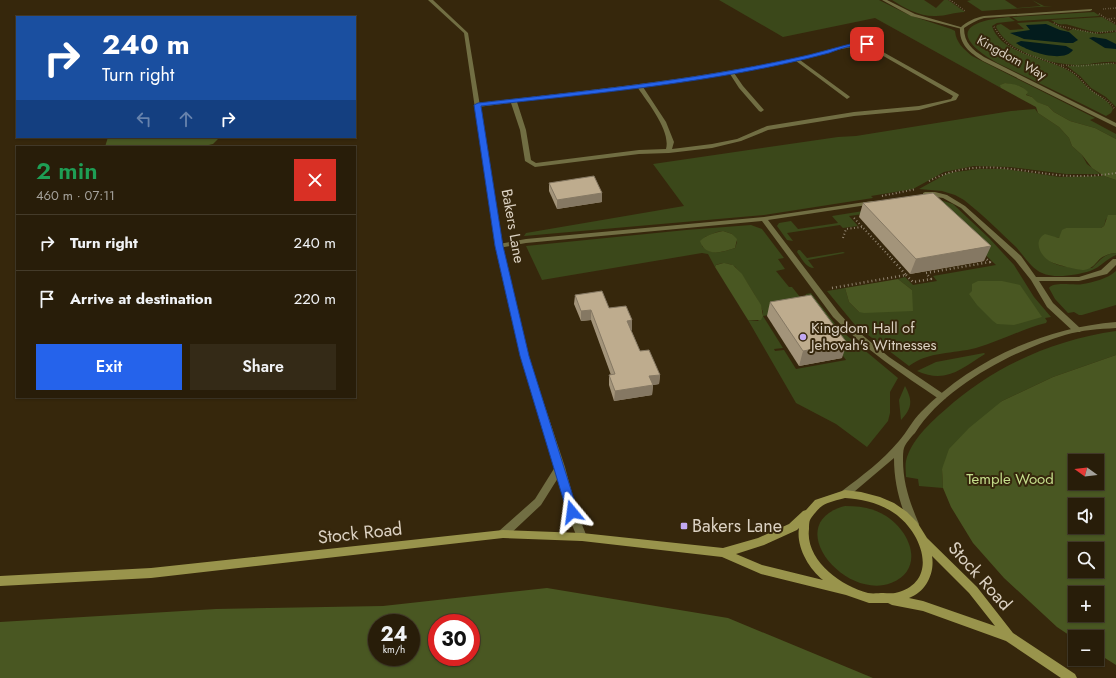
<!DOCTYPE html>
<html lang="en">
<head>
<meta charset="utf-8">
<style>
  :root { --surface:#281d09; --page:#342a17; --text:#f1f3f6; --muted:#a5a29c; --line:#443b2a; --accent:#2563eb }
  body { margin:0; font-family:Jost,sans-serif; background:var(--page); color:var(--text); height:100vh; display:flex; flex-direction:column; font-size:15px; white-space:nowrap }
  * { box-sizing:border-box; margin:0 }
  p { font-size:13px; color:var(--muted) }
  .icon { flex:none; width:22px; height:22px; fill:none; stroke:currentColor; stroke-width:2; stroke-linecap:round; stroke-linejoin:round }
  .map { position:relative; flex:1; overflow:hidden }
  .drawer { position:absolute; left:16px; top:146px; width:340px; height:252px; display:flex; flex-direction:column; background:var(--surface); border-radius:0px; box-shadow:0 1px 3px #0004,0 0 0 1px var(--line) }
  .drawer>* { flex:none }
  .banner { position:absolute; left:16px; top:16px; width:340px; height:122px; border-radius:0px; box-shadow:0 1px 3px #0004,0 0 0 1px var(--line); background:#1a4fa0; color:#fff; overflow:hidden }
  .needle { width:26px; rotate:285deg }
  .fabs { position:absolute; left:1068px; top:454px; display:grid; gap:8px }
  .fabs a { display:grid; place-items:center; width:36px; height:36px; border-radius:0px; background:var(--surface); box-shadow:0 1px 3px #0004,0 0 0 1px var(--line); font-size:20px }
  .speed { position:absolute; left:368px; top:614px; display:flex; gap:8px; font-size:20px; font-weight:700; text-align:center }
  .speed>* { display:grid; place-content:center; width:52px; height:52px; border-radius:50%; background:var(--surface); box-shadow:0 1px 3px #0004,0 0 0 1px var(--line); line-height:1 }
  .speed small { font-size:10px; font-weight:400 }
  .speed .limit { border:6px solid #d22; background:#fff; color:#111 }
  .pin { position:absolute; display:grid; place-items:center; width:34px; height:34px; color:#fff; margin:-17px; border-radius:8px; box-shadow:0 2px 6px #0006 }
  .me { position:absolute; width:44px; margin:-22px; rotate:344deg; stroke-linejoin:round; filter:drop-shadow(0 0 3px #0008) }
  .turn { display:flex; align-items:center; gap:14px; height:84px; padding:0 20px; font-size:18px }
  .turn .icon { width:52px; height:52px; stroke-width:2.5 }
  .turn b { display:block; font-size:28px; line-height:34px }
  .lanes { display:flex; align-items:center; height:38px; padding:0 20px; background:#0003; justify-content:center; gap:20px; direction:ltr }
  .lanes .off { opacity:.35 }
  .round { display:grid; place-items:center; flex:none; width:42px; height:42px; border-radius:0px; background:var(--page) }
  .overview { display:flex; align-items:center; justify-content:space-between; height:68px; padding:0 20px }
  h1 { font-size:24px; font-weight:600; line-height:30px; color:#1e9e55 }
  .action { display:flex; gap:8px; margin-top:auto; padding:8px 20px }
  .action a { flex:1; height:46px; border-radius:0px; background:var(--accent); color:#fff; font-size:16px; font-weight:600; line-height:46px; text-align:center }
  .action a+a { background:var(--page); color:var(--text) }
  ul { padding:0; list-style:none }
  li { display:flex; align-items:center; gap:12px; height:56px; padding:0 20px; border-top:1px solid var(--line) }
  li div { flex:1 }
  li b { display:block; font-size:15px }
  li em { font-style:normal }
  .map>svg:first-child { display:block }
  .green { fill:#3b481a; fill-rule:evenodd }
  .forest { fill:#495722; fill-rule:evenodd }
  .water { fill:#031c1d }
  .lines { fill:none; stroke-linecap:round; stroke-linejoin:round }
  .path-far2 { stroke:#918470; stroke-width:1.5; stroke-dasharray:0.5 2; stroke-linecap:butt }
  .path-far1 { stroke:#918470; stroke-width:2; stroke-dasharray:1 2.5; stroke-linecap:butt }
  .path { stroke:#918470; stroke-width:2.5; stroke-dasharray:1 3; stroke-linecap:butt }
  .lane { fill:#716e43; fill-rule:evenodd }
  .street { fill:#716e43; fill-rule:evenodd }
  .secondary { fill:#99944c; fill-rule:evenodd }
  .wall { fill:#a3947a }
  .shaded-wall { fill:#857863 }
  .building { fill:#beac8e; stroke:#857863 }
  .route { fill:#2563eb; stroke:#184099 }
  .poi-dot { fill:#c2a8f3; stroke:#36270c; stroke-width:1.5 }
  .labels { text-anchor:middle; stroke-width:4; stroke-linejoin:round; paint-order:stroke }
  .far-street-label { font-size:13px; fill:#dbd1c2; stroke:#36270c }
  .street-label { font-size:15px; fill:#dbd1c2; stroke:#36270c }
  .poi-label { font-size:15px; fill:#dbd1c2; stroke:#36270c; text-anchor:start }
  .park-label { font-size:15px; fill:#c6df8d; stroke:#36270c }
  .near-poi-label { font-size:18px; fill:#dbd1c2; stroke:#36270c; text-anchor:start }
  .near-street-label { font-size:18px; fill:#dbd1c2; stroke:#36270c }
</style>
</head>
<body>
<div class="map">
<svg width="1116" height="678" viewBox="0 0 1116 678">
  <rect width="100%" height="100%" fill="#36270c"/>
  <g class="green">
    <path d="M719,0H879L909,15L951,29L955,31C956,43 964,49 972,56L1095,118L1090,120L1116,134V139L1095,128L1070,121L1054,112L1048,106L1036,102L1032,97L1027,95L1022,87L1005,83L1001,85V88L875,18L783,37Z"/>
    <path d="M892,0H924L936,8L944,0H948L965,12C955,12 946,16 936,16C921,17 904,8 892,0Z"/>
    <polygon points="971,0 1005,0 1017,8 1041,6 1032,0 1044,6 1053,6 982,11 967,1"/>
    <polygon points="1094,12 1100,16 1018,21 1012,17"/>
    <path d="M1009,17L1015,21L997,23L992,26C1000,54 1047,58 1069,71C1079,76 1083,85 1092,91C1100,97 1108,100 1113,109L1111,113L1106,116C1077,101 1047,87 1018,73C1004,66 989,60 978,50C948,24 990,19 1009,17Z"/>
    <path d="M1102,17L1116,25V30C1095,35 1088,30 1069,25C1060,23 1062,27 1051,20Z"/>
    <path d="M1048,21L1068,31L1073,29L1099,34L1116,32V62C1102,61 1090,65 1076,65C1049,64 1009,53 996,27L997,25L1001,24L1010,30L1024,29L1017,23Z"/>
    <polygon points="1108,63 1116,64 1116,107 1106,97 1091,88 1080,76 1067,66"/>
    <polygon points="1035,109 1038,113 1059,127 1069,138 1072,146 1082,155 1087,164 1100,174 1066,174 1009,167 974,166 944,172 913,189 871,196 873,198 764,215 524,236 526,233 684,206 653,164 838,137 856,136 1011,111"/>
    <path d="M978,169H1005L1060,177L1104,176L1116,180V215H1113L1106,219L1104,226L1101,228H1066L1059,238L1055,237L1042,252C1050,269 1076,268 1092,268C1101,260 1103,254 1116,253V255C1106,259 1101,267 1090,271C1077,275 1055,279 1042,273C1032,269 1023,255 1016,247C999,231 982,214 964,200L955,195L942,191L919,189L948,173Z"/>
    <path d="M937,199L953,204L989,238L1014,265L1034,297L1051,317L1045,318L1047,321L1046,323C1022,329 1000,341 976,348C953,354 929,351 909,366L855,325L827,291L845,288L849,302L859,312L912,290L898,279L905,277L913,285L937,281L933,276L996,265L932,204Z"/>
    <polygon points="882,208 884,211 849,216 858,226 843,228 840,225 787,233 793,241 787,240 777,226 779,223 791,221 798,229 838,223 832,216"/>
    <path d="M751,225L762,229L784,258L778,259L785,269L776,271L789,287H792L804,302L792,311L763,316L783,348L774,349L775,351L784,350L796,369L846,360L811,312L805,297L806,294L811,293L839,329L898,378L890,392V413L888,421L867,447L836,424L796,403L748,320L758,321C760,318 763,317 763,313C763,306 740,270 734,266C729,263 721,263 716,265L715,267L708,254L702,253L542,280L526,246L686,230ZM723,231L732,234L737,242L735,248C722,252 713,256 702,246L705,237L717,232Z"/>
    <path d="M798,250H800L807,258L843,252L845,253L808,260L814,268C806,268 802,259 797,252Z"/>
    <path d="M1116,271V305L1082,315H1079L1074,312L1068,313L1055,299L1049,288C1054,281 1074,286 1083,284C1094,282 1107,279 1116,271Z"/>
    <path d="M1116,331V355L1053,377L1002,401L942,469L943,488L919,486L918,479L906,477C906,472 905,466 906,461C911,440 931,422 946,409C994,366 1053,340 1116,331Z"/>
    <path d="M984,353L985,354C961,369 946,384 917,371L936,362Z"/>
    <path d="M905,386C913,401 912,408 901,420L899,400Z"/>
    <path d="M845,506C860,506 873,508 886,516C910,531 926,569 891,583C844,601 780,523 845,506Z"/>
  </g>
  <g class="forest">
    <path d="M1005,83C1013,84 1022,85 1028,92L1026,95L1032,97L1037,102L1048,106L1054,112L1070,121L1095,128L1116,139V180L1104,176L1092,168L1082,155L1072,146L1069,138L1059,127L1038,113L1036,107L1001,88L1000,85Z"/>
    <polygon points="108,137 220,137 213,144 200,147 105,147"/>
    <path d="M1108,215H1116V253C1112,253 1105,255 1101,258C1096,262 1093,269 1084,270C1078,270 1057,265 1051,262C1041,257 1032,241 1045,234L1059,238L1062,230L1066,228H1101L1104,226Z"/>
    <path d="M723,231L732,234L737,239L735,248C722,252 706,258 700,241C706,235 714,233 723,231Z"/>
    <polygon points="724,263 733,265 742,274 761,305 763,316 761,320 748,320 715,267 716,265"/>
    <polygon points="898,279 912,290 913,311 864,313 859,312 849,302 845,288"/>
    <polygon points="978,281 1002,281 1020,285 1042,317 1014,325 997,324 993,321 977,305 969,294 972,291 972,284"/>
    <path d="M1116,355V665L1097,653V637H1075V639L1057,627L1004,578L973,543L951,507L943,488L942,469L949,449L969,428L1002,401L1053,377ZM1075,461H1097V483H1075ZM1075,505H1097V527H1075ZM1075,549H1097V571H1075ZM1075,593H1097V615H1075Z"/>
    <path d="M547,588L728,618L873,678H0V622L216,609L383,606ZM377,623H411V657H377ZM437,623H471V657H437Z"/>
  </g>
  <g class="water">
    <polygon points="1046,24 1060,30 1069,32 1078,40 1073,43 1066,43 1024,39 1010,33 1030,30 1026,25"/>
    <polygon points="1093,37 1106,39 1116,44 1116,49 1105,48 1089,38"/>
    <path d="M1021,41L1066,46L1073,50C1063,64 1027,51 1016,43Z"/>
  </g>
  <g class="lines">
    <g class="path-far2">
      <polyline points="950,0 965,11"/>
      <polyline points="1103,9 1116,8"/>
      <polyline points="1099,14 1116,24"/>
      <polyline points="1109,19 1116,18"/>
      <polyline points="1054,23 1059,26 1094,33 1116,31"/>
      <path d="M994,27C1012,58 1041,55 1069,70C1079,75 1084,84 1092,91C1100,97 1110,100 1115,110"/>
      <polyline points="1061,65 1079,66 1116,63"/>
    </g>
    <g class="path-far1">
      <path d="M929,181C974,158 1010,170 1058,175C1077,177 1097,176 1116,173"/>
      <polyline points="882,196 916,189"/>
      <polyline points="854,218 891,258"/>
      <polyline points="843,238 846,229 862,227"/>
      <polyline points="984,257 986,258"/>
    </g>
    <g class="path">
      <polyline points="906,275 913,282 931,279 926,273 990,262 984,257"/>
      <polyline points="832,288 906,275 890,257"/>
    </g>
    <g class="lane">
      <polygon points="882,0 887,0 915,14 964,28 962,29 911,16"/>
      <path d="M867,43L958,94L959,95L956,100L919,110L854,116L768,130L741,141L712,148L669,153L639,154L535,167L525,161L520,130L511,103L478,107L475,105L478,103C565,93 653,84 739,69C760,65 781,62 802,57C824,51 844,44 867,43ZM858,46H866L953,96L951,99L919,106L854,112L767,126L737,139L712,144L672,149L674,142L666,122L643,87L730,74L739,88L759,111L761,112L764,110L743,86L734,73L796,61L847,99L850,97L849,96L800,60L841,49ZM638,88C648,103 671,131 666,149L639,150L536,163L531,160L526,130L517,102Z"/>
      <polygon points="925,192 935,192 947,195 965,206 1021,256 1036,277 1079,277 1101,270 1113,259 1116,259 1116,265 1107,274 1079,281 1039,281 1053,303 1080,328 1081,330 1080,332 1074,332 1047,307 1031,280 1015,260 961,208 943,198 923,195 923,193"/>
      <path d="M872,201L875,203L874,204L768,220L839,313L850,325L889,357L945,395L946,397L945,399H939C902,374 865,349 833,317L762,221L526,243L499,248L495,246L499,244L526,239L764,217Z"/>
    </g>
    <g class="street">
      <polygon points="428,0 433,0 468,33 503,246 528,355 565,467 577,512 587,537 586,540 582,541 578,540 567,512 558,478 541,505 507,537 503,538 499,537 498,534 499,531 535,499 555,467 520,355 495,246 464,33"/>
      <path d="M1092,9V10L1090,11L984,18C977,20 970,24 964,28C964,43 973,50 984,57L1116,123V127L985,62C972,54 959,46 960,28C967,21 975,18 984,16Z"/>
      <path d="M1116,322V328C1099,329 1082,330 1065,335C1013,351 945,386 915,433C911,437 906,443 904,448C903,451 903,456 903,460C903,483 910,503 919,524L918,527L914,528L910,527C900,505 894,483 894,458L848,497L845,498L842,497L840,494L842,491C862,476 882,461 899,441C907,432 912,421 921,412C972,360 1044,328 1116,322Z"/>
    </g>
    <path class="secondary" d="M845,490L861,492L880,497L894,503L907,512L917,522L927,538L977,587L1013,633L1075,674L1077,678H1061L1006,641L923,611L892,605L888,603H869L846,595L761,574L722,557L582,541L503,538L151,578L0,586V576L151,568L503,530L582,533L723,548L758,538L789,524L803,511L806,510L815,500ZM845,498C863,499 879,503 894,513C921,531 940,579 899,592C894,594 888,593 883,593C879,593 873,594 868,593C841,586 805,560 809,529C809,526 809,522 810,520C812,516 819,508 822,506C828,502 838,500 845,498ZM799,528C796,546 808,568 823,580L762,565L736,554L764,545L797,530ZM932,556L969,593L995,626L923,601L909,598C926,592 935,573 932,556Z"/>
  </g>
  <g class="wall">
    <polygon points="549,183 602,193 602,202 557,209 549,191"/>
    <polygon points="863,203 984,261 910,274 859,217"/>
    <polygon points="575,295 609,308 632,320 632,330 631,330 640,351 660,375 659,384 653,385 652,395 614,401 609,385 609,375 611,375 591,320 581,321 574,304"/>
    <polygon points="770,302 842,358 799,366 767,316"/>
  </g>
  <g class="shaded-wall">
    <polygon points="602,193 602,202 557,209 557,200"/>
    <polygon points="991,246 984,261 910,274 916,259"/>
    <polygon points="591,310 591,320 581,321 581,311"/>
    <polygon points="632,320 632,330 626,331 627,321"/>
    <polygon points="847,343 842,358 799,366 803,351"/>
    <polygon points="660,375 659,384 648,386 649,376"/>
    <polygon points="653,385 652,395 614,401 615,391"/>
  </g>
  <g class="building">
    <polygon points="594,176 602,193 557,200 549,183"/>
    <polygon points="933,193 991,246 916,259 863,203"/>
    <polygon points="602,291 609,308 626,306 632,320 627,321 640,351 649,350 660,375 649,376 653,385 615,391 609,375 615,374 591,310 581,311 575,295"/>
    <polygon points="811,295 847,343 803,351 770,302"/>
  </g>
  <path class="route" d="M854,43H867L870,44C866,47 860,46 855,46C847,46 837,50 829,53C716,83 597,93 481,106L503,246L529,356L578,512L576,515L572,516L568,515L520,356L495,246L474,105L478,103C584,91 691,81 795,58C815,54 834,48 854,43Z"/>
  <g class="poi-dot">
    <circle cx="803" cy="337" r="4"/>
    <rect x="680" y="522" width="8" height="8" rx="2"/>
  </g>
  <g class="labels">
    <g class="far-street-label">
      <text transform="translate(1012 57) rotate(29)" y="5">Kingdom Way</text>
    </g>
    <g class="street-label">
      <text transform="translate(513 226) rotate(80)" y="5">Bakers Lane</text>
    </g>
    <g class="poi-label">
      <text x="811" y="333">Kingdom Hall of<tspan x="811" dy="17">Jehovah's Witnesses</tspan></text>
    </g>
    <g class="park-label">
      <text x="1010" y="484">Temple Wood</text>
    </g>
    <g class="near-poi-label">
      <text x="692" y="532">Bakers Lane</text>
    </g>
    <g class="near-street-label">
      <text transform="translate(360 533) rotate(-6)" y="6">Stock Road</text>
      <text transform="translate(980 576) rotate(48)" y="6">Stock Road</text>
    </g>
  </g>
</svg>
<div class="fabs">
<a><svg class="needle" viewBox="-14 -14 28 28"><path d="M0-13l5 13h-10z" fill="#e53935"/><path d="M0 13l5-13h-10z" fill="#a5a29c"/></svg></a>
<a><svg class="icon" aria-label="sound" viewBox="0 0 24 24"><path d="M4 9h4l5-4v14l-5-4H4zM17 9q2 3 0 6"/></svg></a>
<a><svg class="icon" aria-label="search" viewBox="0 0 24 24"><circle cx="10" cy="10" r="6"/><path d="M15 15l6 6"/></svg></a>
<a>+</a>
<a>−</a>
</div>
<div class="speed"><div>24<small>km/h</small></div><div class="limit">30</div></div>
<div class="pin" style="left:867px;top:44px;background:#d93025"><svg class="icon" aria-label="arrive" viewBox="0 0 24 24"><path d="M6 21V4h12l-3 4 3 4H6"/></svg></div>
<svg class="me" style="left:572px;top:512px" viewBox="-20 -20 40 40"><path d="M0-17L14 15 0 8-14 15z" fill="#2563eb" stroke="#fff" stroke-width="4"/></svg>
<div class="banner">
<div class="turn"><svg class="icon" aria-label="right" viewBox="0 0 24 24"><path d="M7 20v-9h11M14 6l5 5-5 5"/></svg><div><b>240 m</b>Turn right</div></div>
<div class="lanes"><svg class="icon off" aria-label="left" viewBox="0 0 24 24"><path d="M17 20v-9H6M10 6l-5 5 5 5"/></svg><svg class="icon off" aria-label="ahead" viewBox="0 0 24 24"><path d="M12 20V5M6 11l6-6 6 6"/></svg><svg class="icon" aria-label="right" viewBox="0 0 24 24"><path d="M7 20v-9h11M14 6l5 5-5 5"/></svg></div>
</div>
<section class="drawer">
<div class="overview"><div><h1>2 min</h1><p>460 m · 07:11</p></div><a class="round" style="background:#d93025;color:#fff"><svg class="icon" aria-label="close" viewBox="0 0 24 24"><path d="M6 6l12 12M18 6L6 18"/></svg></a></div>
<ul>
<li><svg class="icon" aria-label="right" viewBox="0 0 24 24"><path d="M7 20v-9h11M14 6l5 5-5 5"/></svg><div><b>Turn right</b></div><em>240 m</em></li>
<li><svg class="icon" aria-label="arrive" viewBox="0 0 24 24"><path d="M6 21V4h12l-3 4 3 4H6"/></svg><div><b>Arrive at destination</b></div><em>220 m</em></li>
</ul>
<div class="action"><a>Exit</a><a>Share</a></div>
</section>
</div>
</body>
</html>
